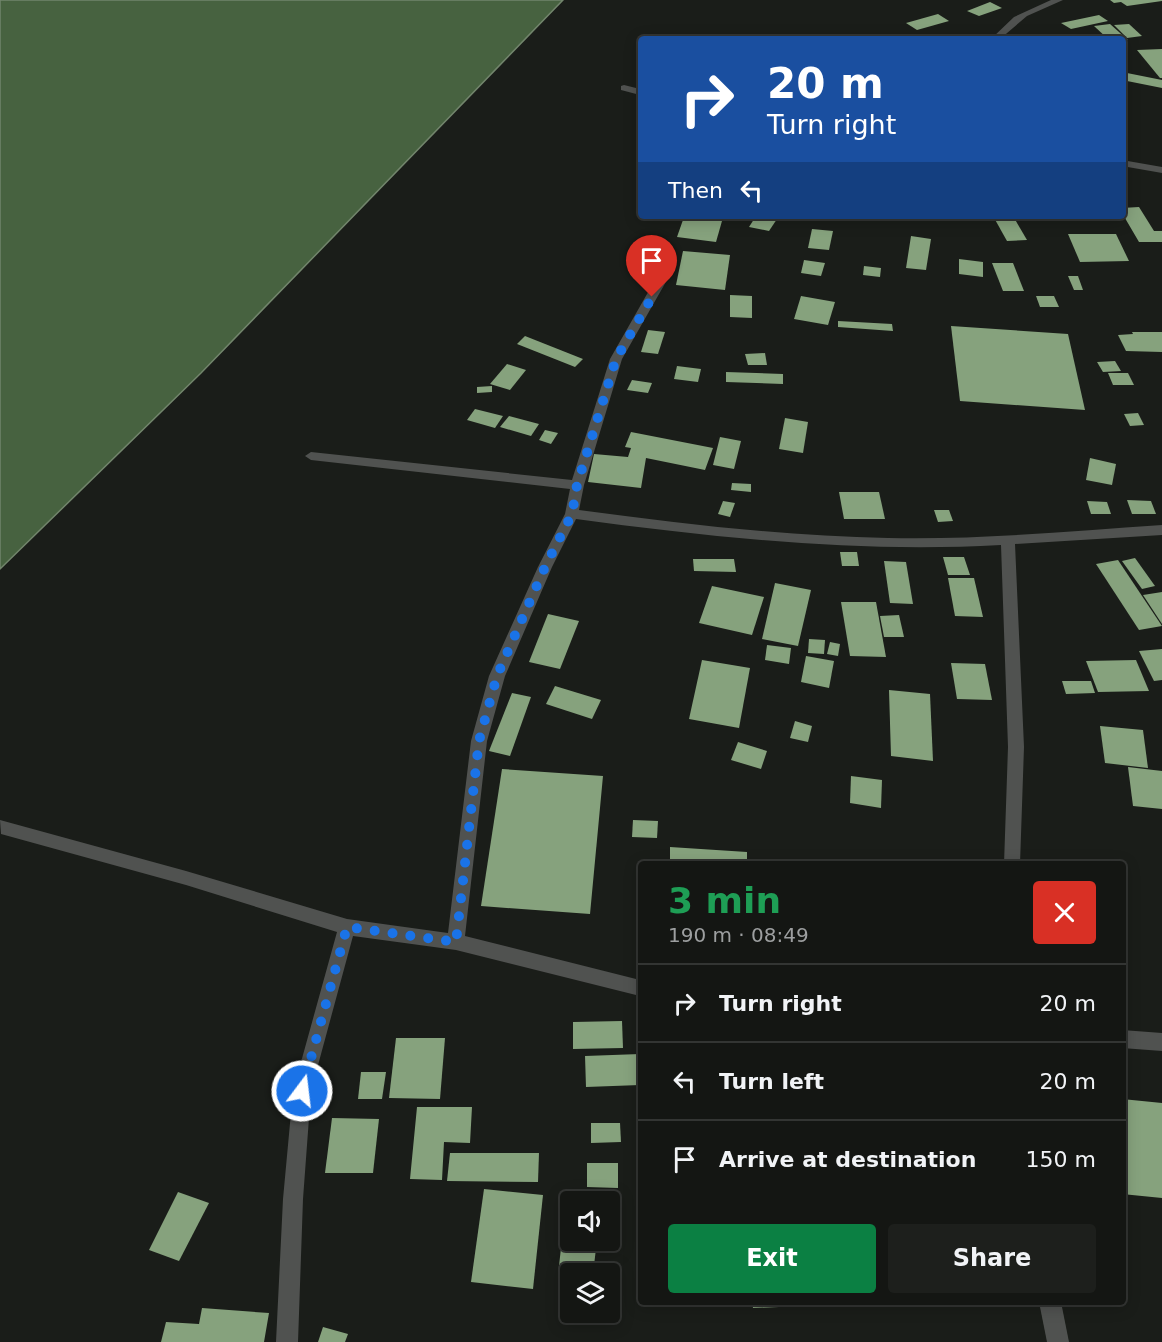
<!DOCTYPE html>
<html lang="en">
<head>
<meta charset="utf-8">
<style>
  :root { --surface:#141613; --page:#1d1f1c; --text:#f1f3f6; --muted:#9d9fa0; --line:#333533; --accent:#0b8043 }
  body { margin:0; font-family:"DejaVu Sans",sans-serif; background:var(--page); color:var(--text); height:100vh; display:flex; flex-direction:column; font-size:22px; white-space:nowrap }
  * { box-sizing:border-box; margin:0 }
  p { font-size:20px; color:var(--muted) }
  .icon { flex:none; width:33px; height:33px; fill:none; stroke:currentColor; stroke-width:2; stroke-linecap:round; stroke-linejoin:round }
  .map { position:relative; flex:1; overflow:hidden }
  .panel { position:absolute; left:638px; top:861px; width:488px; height:444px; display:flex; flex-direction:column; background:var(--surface); border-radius:6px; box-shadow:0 3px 15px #0003,0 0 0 2px var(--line) }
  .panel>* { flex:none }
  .top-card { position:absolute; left:638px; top:36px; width:488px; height:183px; border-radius:6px; box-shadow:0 3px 15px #0003,0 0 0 2px var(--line); background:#1a4fa0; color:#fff; overflow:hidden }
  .buttons { position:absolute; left:560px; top:1191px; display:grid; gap:12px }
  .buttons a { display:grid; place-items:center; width:60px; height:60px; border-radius:6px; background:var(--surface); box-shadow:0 3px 15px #0003,0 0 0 2px var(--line); font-size:30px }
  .pin { position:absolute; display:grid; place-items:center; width:51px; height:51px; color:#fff; margin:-62px -26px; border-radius:50% 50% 50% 0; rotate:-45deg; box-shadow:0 0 6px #0007 }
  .pin .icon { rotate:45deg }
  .me { position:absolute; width:66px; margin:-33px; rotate:15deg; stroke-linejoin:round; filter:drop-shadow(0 0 4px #0008) }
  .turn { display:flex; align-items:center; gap:21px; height:126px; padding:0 30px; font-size:27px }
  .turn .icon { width:78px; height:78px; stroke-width:2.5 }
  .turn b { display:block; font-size:42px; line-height:51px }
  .then { display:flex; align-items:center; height:57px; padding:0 30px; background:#0003; gap:12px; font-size:22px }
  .round { display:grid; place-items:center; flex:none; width:63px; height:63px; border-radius:6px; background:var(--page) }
  .summary { display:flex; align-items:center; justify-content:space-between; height:102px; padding:0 30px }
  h1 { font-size:36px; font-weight:700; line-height:45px; color:#1e9e55 }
  .button { display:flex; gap:12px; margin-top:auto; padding:12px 30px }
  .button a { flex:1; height:69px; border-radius:6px; background:var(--accent); color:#fff; font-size:24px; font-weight:700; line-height:69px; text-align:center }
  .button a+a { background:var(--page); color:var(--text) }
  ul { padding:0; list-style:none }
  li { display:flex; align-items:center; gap:18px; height:78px; padding:0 30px; border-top:2px solid var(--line) }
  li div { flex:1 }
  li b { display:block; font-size:22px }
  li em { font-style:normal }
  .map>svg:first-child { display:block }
  .water { fill:#476240; stroke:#72856c; stroke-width:1.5 }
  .building { fill:#86a27d }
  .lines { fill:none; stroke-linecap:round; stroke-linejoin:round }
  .minor { fill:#505250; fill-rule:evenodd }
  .route { stroke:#1a73e8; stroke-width:10; stroke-dasharray:0 18 }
</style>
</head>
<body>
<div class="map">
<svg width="1162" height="1342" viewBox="0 0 1162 1342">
  <rect width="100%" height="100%" fill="#1a1d19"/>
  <polygon class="water" points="0,0 563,0 201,373 0,569"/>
  <g class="building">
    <polygon points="1110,0 1162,0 1162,1 1127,6 1121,2 1114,3"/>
    <polygon points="990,2 1002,8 979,16 967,11"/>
    <polygon points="938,14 949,21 917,30 906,23"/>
    <polygon points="1099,15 1108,21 1071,29 1061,23"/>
    <polygon points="1110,24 1128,40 1108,39 1094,26"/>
    <polygon points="1129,24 1142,36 1127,38 1114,25"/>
    <polygon points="1162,49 1162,78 1160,78 1137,50"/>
    <polygon points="1122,72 1162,80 1162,88 1122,80"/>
    <polygon points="1139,207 1154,231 1162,231 1162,242 1139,242 1122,213 1122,208"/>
    <polygon points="756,216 779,216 769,231 749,227"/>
    <polygon points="993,216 1013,216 1027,240 1007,241"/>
    <polygon points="684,217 722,221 716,242 677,237"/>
    <polygon points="812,229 833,231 829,250 808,248"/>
    <polygon points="1068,234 1116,234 1129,261 1080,262"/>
    <polygon points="911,236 931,239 926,270 906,268"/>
    <polygon points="683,251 730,255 725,290 676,285"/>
    <polygon points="959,259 983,262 983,277 959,274"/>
    <polygon points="804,260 825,263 821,276 801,273"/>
    <polygon points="992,263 1013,263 1024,291 1003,291"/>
    <polygon points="864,266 881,268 880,277 863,275"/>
    <polygon points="1068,276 1078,276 1083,290 1074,290"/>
    <polygon points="730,295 752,296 752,318 730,317"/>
    <polygon points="801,296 835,302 828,325 794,319"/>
    <polygon points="1036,296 1054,296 1059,307 1040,307"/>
    <polygon points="838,321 892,324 893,331 838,327"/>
    <polygon points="951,326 1068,334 1085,410 960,401"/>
    <polygon points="648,330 665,332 658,354 641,352"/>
    <polygon points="1132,332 1162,332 1162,352 1126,351 1118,335 1133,334"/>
    <polygon points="525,336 583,359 575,367 517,344"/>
    <polygon points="765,353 767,365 748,365 745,354"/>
    <polygon points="1115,361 1121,371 1103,372 1097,362"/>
    <polygon points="507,364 526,370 510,390 490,384"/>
    <polygon points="677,366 701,369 698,382 674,379"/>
    <polygon points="726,372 783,374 783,384 726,382"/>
    <polygon points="1108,373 1128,373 1134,385 1113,385"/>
    <polygon points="632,380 652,383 648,393 627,390"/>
    <polygon points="492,386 492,392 477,393 477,387"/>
    <polygon points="475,409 503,416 495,428 467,420"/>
    <polygon points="1138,413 1144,425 1130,426 1124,414"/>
    <polygon points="509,416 539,424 531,436 500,427"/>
    <polygon points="785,418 808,422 803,453 779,449"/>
    <polygon points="545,430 558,433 551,444 539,440"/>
    <polygon points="631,432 713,448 705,470 646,458 641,488 588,482 594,454 628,457 631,448 625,447"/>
    <polygon points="720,437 741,441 734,469 713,465"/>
    <polygon points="1090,458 1116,464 1112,485 1086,480"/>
    <polygon points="732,483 751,484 751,492 731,490"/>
    <polygon points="839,492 879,492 885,519 844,519"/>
    <polygon points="1127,500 1151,501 1156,514 1132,514"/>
    <polygon points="723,501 735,503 730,517 718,514"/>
    <polygon points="1087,501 1107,502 1111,514 1091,514"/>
    <polygon points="934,510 949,510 953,521 938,522"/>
    <polygon points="840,552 857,552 859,566 842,566"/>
    <polygon points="943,557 964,557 970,575 948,575"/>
    <polygon points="1135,558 1155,586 1142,589 1122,561"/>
    <polygon points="693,559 734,559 736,572 694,571"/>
    <polygon points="1118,560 1162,626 1139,630 1096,564"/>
    <polygon points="884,561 906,562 913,604 890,603"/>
    <polygon points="948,578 974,578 983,617 955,616"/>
    <polygon points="775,583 811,590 798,646 762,639"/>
    <polygon points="712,586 764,597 752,635 699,623"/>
    <polygon points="1162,592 1162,624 1143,595"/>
    <polygon points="841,602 876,602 886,657 850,656"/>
    <polygon points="548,614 579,621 560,669 529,662"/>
    <polygon points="899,615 904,637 884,637 880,616"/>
    <polygon points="809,639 825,640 824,654 808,653"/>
    <polygon points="830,642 840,644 838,656 827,654"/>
    <polygon points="767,645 791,648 789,664 765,660"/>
    <polygon points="1162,649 1162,680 1154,681 1139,651"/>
    <polygon points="806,656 834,661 829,688 801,682"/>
    <polygon points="702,660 750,668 739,728 689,719"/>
    <polygon points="1136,660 1149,691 1098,692 1086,661"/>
    <polygon points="951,663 985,664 992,700 957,699"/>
    <polygon points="1062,681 1091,681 1095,693 1066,694"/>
    <polygon points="555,686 601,700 592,719 546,704"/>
    <polygon points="889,690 930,694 933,761 891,756"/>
    <polygon points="512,693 531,697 510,756 489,751"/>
    <polygon points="795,721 812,726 808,742 790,738"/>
    <polygon points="1100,726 1143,730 1148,768 1105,763"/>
    <polygon points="738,742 767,751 761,769 731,760"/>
    <polygon points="1128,767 1162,771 1162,809 1133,806"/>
    <polygon points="502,769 603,776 590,914 481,906"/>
    <polygon points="851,776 882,780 881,808 850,803"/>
    <polygon points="633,820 658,821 657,838 632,837"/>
    <polygon points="670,847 747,852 747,864 670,864"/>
    <polygon points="622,1021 623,1048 573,1049 573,1022"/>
    <polygon points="396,1038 445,1038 440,1099 389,1098"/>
    <polygon points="640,1054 640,1085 586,1087 585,1056"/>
    <polygon points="361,1072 386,1072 382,1099 358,1099"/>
    <polygon points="1122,1099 1162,1103 1162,1198 1122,1194"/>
    <polygon points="417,1107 472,1107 470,1143 444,1142 442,1180 410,1179"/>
    <polygon points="332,1118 379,1119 373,1173 325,1173"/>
    <polygon points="591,1123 620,1123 621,1142 591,1143"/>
    <polygon points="450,1153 539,1153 538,1182 447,1181"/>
    <polygon points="587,1163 618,1163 618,1188 587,1187"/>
    <polygon points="484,1189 543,1195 533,1289 471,1282"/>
    <polygon points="178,1192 209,1203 179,1261 149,1250"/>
    <polygon points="566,1203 570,1203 570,1240 597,1240 593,1274 570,1274 570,1277 558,1275"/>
    <polygon points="752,1302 779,1302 779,1307 753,1308"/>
    <polygon points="202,1308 269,1313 264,1342 161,1342 166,1322 199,1324"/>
    <polygon points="323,1327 348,1334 345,1342 318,1342"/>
  </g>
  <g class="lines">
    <g class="minor">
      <polygon points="1051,0 1063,0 1027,16 1000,39 991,39 1014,17"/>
      <polygon points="624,85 640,89 640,95 621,90 621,86"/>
      <polygon points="1122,160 1162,167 1162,173 1122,166"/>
      <path d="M661,277L667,280L622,359L584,485L579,510C682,524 785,536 888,538C980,540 1071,531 1162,525V535L1015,544L1024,747L1020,864H1004L1008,747L1001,545C858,553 718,538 576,519L552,567L505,676L487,741L465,936L640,980V996L456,950L353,936L311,1091L303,1199L298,1342H276L283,1199L293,1091L337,932L186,885L1,834L0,820L186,871L347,919L448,933L471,741L489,676L538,567L565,514L570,489L311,460L305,456L311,452L572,480L610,359L655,280Z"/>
      <polygon points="1122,1030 1162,1033 1162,1051 1122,1048"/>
      <polygon points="1039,1302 1061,1302 1069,1342 1047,1342"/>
    </g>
  </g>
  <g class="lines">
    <polyline class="route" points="302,1091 347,927 456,942 479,741 497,676 545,567 572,514 577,485 616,359 652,297"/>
  </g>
</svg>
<div class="buttons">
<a><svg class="icon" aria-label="sound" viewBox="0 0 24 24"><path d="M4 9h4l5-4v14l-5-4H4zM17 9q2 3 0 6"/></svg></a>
<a><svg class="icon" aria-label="layers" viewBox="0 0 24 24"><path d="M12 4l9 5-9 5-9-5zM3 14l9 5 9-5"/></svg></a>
</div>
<div class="pin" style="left:652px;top:297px;background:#d93025"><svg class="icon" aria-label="arrive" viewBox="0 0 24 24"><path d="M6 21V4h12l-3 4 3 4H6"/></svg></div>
<svg class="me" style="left:302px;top:1091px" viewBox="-20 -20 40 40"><circle r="17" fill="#1a73e8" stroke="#fff" stroke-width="3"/><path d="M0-11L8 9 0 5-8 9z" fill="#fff"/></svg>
<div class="top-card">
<div class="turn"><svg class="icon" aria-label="right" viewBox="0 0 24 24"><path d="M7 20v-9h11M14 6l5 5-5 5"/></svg><div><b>20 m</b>Turn right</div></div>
<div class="then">Then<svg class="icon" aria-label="left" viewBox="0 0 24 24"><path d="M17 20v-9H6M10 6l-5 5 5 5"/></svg></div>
</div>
<section class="panel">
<div class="summary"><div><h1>3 min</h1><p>190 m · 08:49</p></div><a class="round" style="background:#d93025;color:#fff"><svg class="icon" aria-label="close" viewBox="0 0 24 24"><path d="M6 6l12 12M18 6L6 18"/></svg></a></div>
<ul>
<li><svg class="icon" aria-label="right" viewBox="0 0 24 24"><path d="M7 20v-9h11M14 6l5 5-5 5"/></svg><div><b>Turn right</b></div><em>20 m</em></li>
<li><svg class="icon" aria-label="left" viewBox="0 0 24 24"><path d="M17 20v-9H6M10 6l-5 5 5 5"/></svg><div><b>Turn left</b></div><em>20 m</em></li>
<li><svg class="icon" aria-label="arrive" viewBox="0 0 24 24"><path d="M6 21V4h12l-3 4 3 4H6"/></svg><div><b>Arrive at destination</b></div><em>150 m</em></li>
</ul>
<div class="button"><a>Exit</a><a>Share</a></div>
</section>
</div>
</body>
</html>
